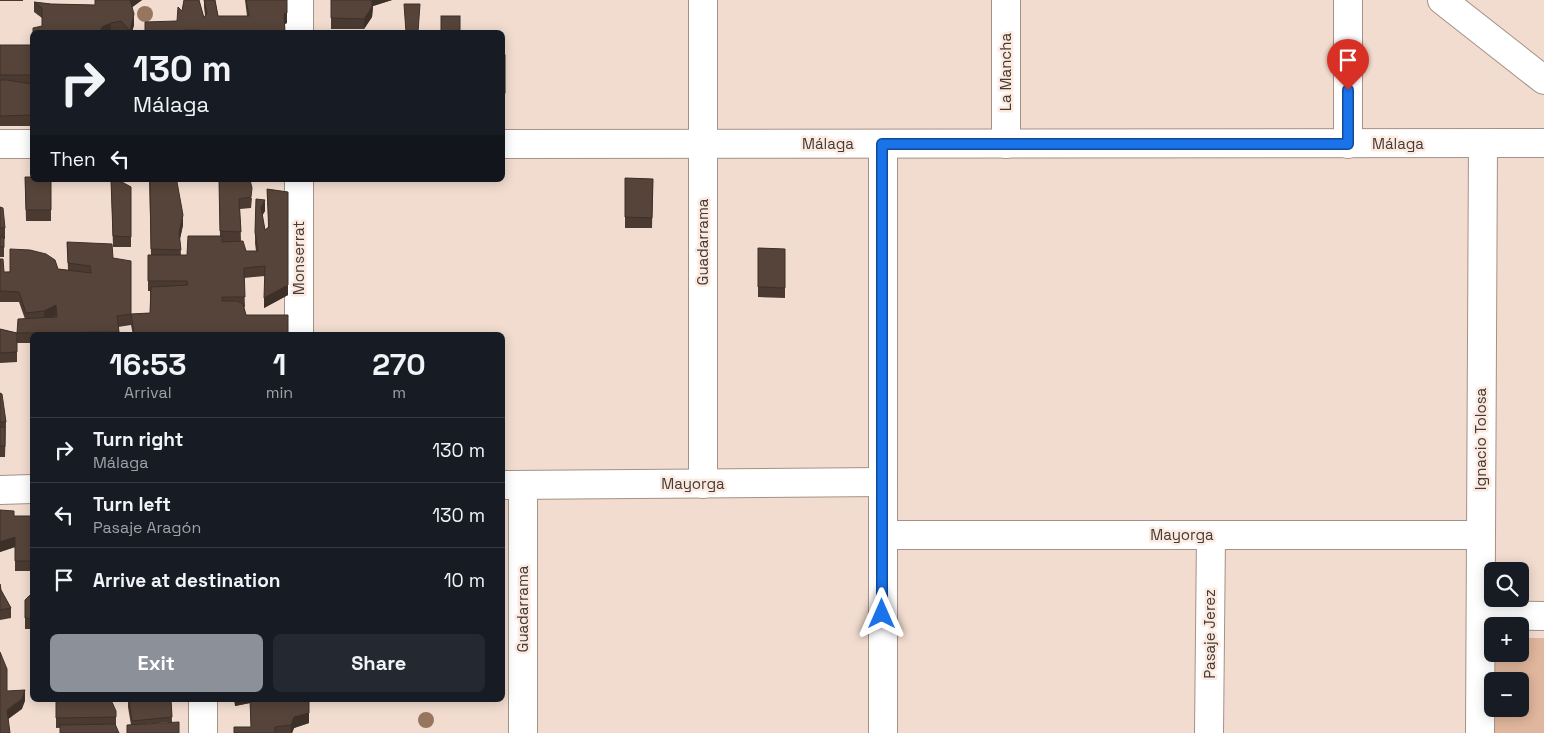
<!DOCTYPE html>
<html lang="en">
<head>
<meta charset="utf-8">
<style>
  :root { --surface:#171b24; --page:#242831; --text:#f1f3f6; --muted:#9ea1a6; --line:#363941; --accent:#8c9099 }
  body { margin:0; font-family:"Space Grotesk",sans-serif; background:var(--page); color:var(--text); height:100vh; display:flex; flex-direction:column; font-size:19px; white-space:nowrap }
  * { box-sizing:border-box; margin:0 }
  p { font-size:16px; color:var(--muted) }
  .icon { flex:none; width:28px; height:28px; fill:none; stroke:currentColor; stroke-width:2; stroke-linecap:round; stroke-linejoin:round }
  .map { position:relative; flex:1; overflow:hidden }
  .drawer { position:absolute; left:30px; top:332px; width:475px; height:370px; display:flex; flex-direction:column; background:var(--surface); border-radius:8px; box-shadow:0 2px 12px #0003 }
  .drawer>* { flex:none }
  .hud { position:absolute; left:30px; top:30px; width:475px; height:152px; border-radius:8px; box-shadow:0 2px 12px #0003; background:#171b24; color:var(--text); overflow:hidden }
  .controls { position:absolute; left:1484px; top:562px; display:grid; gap:10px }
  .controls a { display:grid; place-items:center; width:45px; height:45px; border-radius:8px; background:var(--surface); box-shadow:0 2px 12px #0003; font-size:25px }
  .pin { position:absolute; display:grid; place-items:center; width:42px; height:42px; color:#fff; margin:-51px -21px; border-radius:50% 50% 50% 0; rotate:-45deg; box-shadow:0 0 5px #0007 }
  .pin .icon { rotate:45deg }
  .me { position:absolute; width:55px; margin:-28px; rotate:0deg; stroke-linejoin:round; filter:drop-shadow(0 0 4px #0008) }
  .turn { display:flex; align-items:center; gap:18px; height:105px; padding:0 20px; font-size:22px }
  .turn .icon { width:65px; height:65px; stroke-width:2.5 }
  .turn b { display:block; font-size:35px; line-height:42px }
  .then { display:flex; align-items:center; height:48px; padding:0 20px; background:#0003; gap:10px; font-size:19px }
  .eta { display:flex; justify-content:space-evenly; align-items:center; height:85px; text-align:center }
  .eta b { font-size:30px; font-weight:600; line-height:35px }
  .action { display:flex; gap:10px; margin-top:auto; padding:10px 20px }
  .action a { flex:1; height:58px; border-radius:8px; background:var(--accent); color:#fff; font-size:20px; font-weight:600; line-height:58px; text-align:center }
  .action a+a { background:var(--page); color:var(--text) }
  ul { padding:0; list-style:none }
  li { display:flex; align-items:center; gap:15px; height:65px; padding:0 20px; border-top:1px solid var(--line) }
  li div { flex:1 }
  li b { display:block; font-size:19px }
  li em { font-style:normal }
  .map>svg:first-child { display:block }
  .green { fill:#e0b69c }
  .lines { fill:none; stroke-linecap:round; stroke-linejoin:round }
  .minor-casing { stroke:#a59185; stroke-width:30 }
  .major-casing { stroke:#a59185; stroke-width:30 }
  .minor { stroke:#fff; stroke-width:28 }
  .major { stroke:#fff; stroke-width:28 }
  .tree { fill:#97765f }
  .wall { fill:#4a3a32 }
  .shaded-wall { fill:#3c3029 }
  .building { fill:#56443a; stroke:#3c3029 }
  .route-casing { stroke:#114b97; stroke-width:12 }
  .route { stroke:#1a73e8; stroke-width:9 }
  .labels { text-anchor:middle; stroke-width:5; stroke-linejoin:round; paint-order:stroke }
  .street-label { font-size:15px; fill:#443b36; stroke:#fceae0 }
</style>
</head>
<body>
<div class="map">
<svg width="1544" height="733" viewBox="0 0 1544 733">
  <rect width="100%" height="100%" fill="#f2dccf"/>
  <polygon class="green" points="1520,638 1544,638 1544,733 1495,733 1494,709 1520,709 1520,681 1494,681 1494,654 1520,654"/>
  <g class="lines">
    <g class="minor-casing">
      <g id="minor">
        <polyline points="703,0 703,484"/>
        <polyline points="1006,0 1006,144"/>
        <polyline points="299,32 299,0"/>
        <polyline points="0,144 32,144"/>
        <polyline points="502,144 1544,143"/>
        <polyline points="883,144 883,733"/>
        <polyline points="1348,144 1348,0"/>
        <polyline points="299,335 299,180"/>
        <polyline points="502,485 883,482"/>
        <polyline points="523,485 523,733"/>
        <polyline points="0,490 32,489"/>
        <polyline points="883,535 1481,535"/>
        <polyline points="1481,615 1544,616"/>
        <polyline points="203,700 203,733"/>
        <polyline points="1209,733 1211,535"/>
        <polyline points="1480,733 1483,144"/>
      </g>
    </g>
    <g class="major-casing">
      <polyline id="major" points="1442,0 1544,80"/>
    </g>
    <use href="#minor" class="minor"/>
    <use href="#major" class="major"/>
  </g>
  <g class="tree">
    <circle cx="145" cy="14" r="8"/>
    <circle cx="426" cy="720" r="8"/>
  </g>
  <g class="wall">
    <rect x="0" y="0" width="23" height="1"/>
    <polygon points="95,0 142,0 132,7 134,25 132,32 122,32 121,31 114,32 33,32 42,26 42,18 34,12 34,2 51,4 95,5"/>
    <polygon points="184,0 199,0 204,18 205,15 204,7 204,0 215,0 218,16 247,16 245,0 287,0 287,23 285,24 285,32 145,32 177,21 182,11"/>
    <polygon points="331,0 392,0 373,6 372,17 364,29 331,29"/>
    <rect x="0" y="45" width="32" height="81"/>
    <rect x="502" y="55" width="3" height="49"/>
    <polygon points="25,177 51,180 51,221 26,221"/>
    <polygon points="625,178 653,179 652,228 625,228"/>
    <polygon points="111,180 131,187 131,247 113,247"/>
    <polygon points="149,180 183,225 180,239 181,255 187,255 220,236 219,180 252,198 251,208 240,209 241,241 246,251 256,251 255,243 256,199 265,211 262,215 265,230 268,227 267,189 288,295 264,308 265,276 244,278 245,307 244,307 246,315 288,315 288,335 133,335 131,325 118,327 119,335 32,335 32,343 17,343 17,362 0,363 0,329 17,333 25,319 19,302 0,302 0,259 4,272 58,269 68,270 67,242 113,258 131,314 150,313 150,291 148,291 148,255 151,255"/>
    <polygon points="0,207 5,228 5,239 4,239 4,257 0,257"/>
    <polygon points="758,248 785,249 785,298 758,297"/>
    <polygon points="0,393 6,422 5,457 0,457"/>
    <polygon points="0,510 14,516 32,516 32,571 15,571 15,547 0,552"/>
    <polygon points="0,584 1,590 11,608 11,618 0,620"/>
    <polygon points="32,594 32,629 25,629 25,600"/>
    <polygon points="128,700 171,700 172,722 131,725 128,707"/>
    <polygon points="234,700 309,700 309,723 294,728 292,733 234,733 251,727 250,703 235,706"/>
    <polygon points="56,701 116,711 116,726 56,728"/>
  </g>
  <g class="shaded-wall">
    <polygon points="130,0 142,0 130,9"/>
    <polygon points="287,0 287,23 284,24 284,14"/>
    <polygon points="372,0 392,0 373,6 372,17 364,29 364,19"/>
    <polygon points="134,14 134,25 132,32 130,32"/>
    <polygon points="111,23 111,32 100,32 102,27"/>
    <polygon points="265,200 265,211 261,218 261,207"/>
    <polygon points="183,215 183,225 179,243 179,233"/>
    <polygon points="288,285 288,295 264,308 264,298"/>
    <polygon points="56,305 56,315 44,321 44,311"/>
    <polygon points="15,537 15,547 0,552 0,542"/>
    <polygon points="25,690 25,701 22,709 7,720 7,710"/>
    <polygon points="235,700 250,700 250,703 235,706"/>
    <polygon points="309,713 309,723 294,728 292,733 291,733 291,725 294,717"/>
  </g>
  <g class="building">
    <polygon points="95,0 130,0 134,14 130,31 121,21 111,23 102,27 100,32 33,32 33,28 42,26 42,8 34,2 51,4 95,5"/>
    <polygon points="184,0 199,0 204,18 207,13 204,0 215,0 218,16 249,16 246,0 287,0 287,13 284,14 285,32 201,32 201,30 183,30 183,32 145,32 145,22 177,21 178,7 182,11"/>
    <polygon points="331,0 372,0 372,7 364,19 331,18"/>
    <polygon points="404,4 420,4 418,32 406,32"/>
    <rect x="441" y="16" width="19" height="16"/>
    <rect x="0" y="45" width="32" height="30"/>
    <rect x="502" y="55" width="3" height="38"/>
    <polygon points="0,80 7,80 32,84 32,115 0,116"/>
    <polygon points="25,177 32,177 32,180 51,180 51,210 26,210"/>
    <polygon points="625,178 653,179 652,218 625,217"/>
    <polygon points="111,180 122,182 131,187 131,237 113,236"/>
    <polygon points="150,180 176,180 177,182 183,215 179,233 181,250 151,249"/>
    <polygon points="219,180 250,180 252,188 251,197 239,199 241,232 220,231"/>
    <polygon points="267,189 288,192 288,285 264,298 265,266 244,268 245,297 222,297 222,301 237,301 243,304 246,315 288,315 288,333 134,333 131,314 117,316 119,332 17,333 17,352 0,353 0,329 17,333 18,319 57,317 56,305 44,311 26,313 19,292 0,291 0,259 3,259 4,272 10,272 10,249 30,250 46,254 55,260 58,269 91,273 90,266 68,263 67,242 112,244 113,258 131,261 131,314 150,313 151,287 188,285 187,281 148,281 148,255 187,255 188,236 222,236 222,242 243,241 246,251 258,251 255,232 256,199 265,200 261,207 265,230 269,227"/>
    <polygon points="0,207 3,208 5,228 0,228"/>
    <rect x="0" y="237" width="4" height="10"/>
    <polygon points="758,248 785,249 785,288 758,287"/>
    <polygon points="0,393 2,394 6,422 0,422"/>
    <rect x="0" y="427" width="5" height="19"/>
    <polygon points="0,510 14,511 14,516 32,516 32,561 15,561 15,537 0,542"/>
    <polygon points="0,584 1,590 11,608 0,610"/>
    <polygon points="32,594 32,619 25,618 25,600 30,595"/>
    <polygon points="0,652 7,669 7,691 25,690 22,699 7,710 10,733 0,733"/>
    <polygon points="91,700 111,700 116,711 116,717 56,718 56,701"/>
    <polygon points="129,700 171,700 172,717 132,721"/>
    <polygon points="250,700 309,700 309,713 294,717 291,725 275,727 275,733 234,733 234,727 251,727"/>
    <polygon points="179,722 179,733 127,733 127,725"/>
    <polygon points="115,724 119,733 60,733 60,725"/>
  </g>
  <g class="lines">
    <g class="route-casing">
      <polyline id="route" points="882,614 882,144 1348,144 1348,90"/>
    </g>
    <use href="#route" class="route"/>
  </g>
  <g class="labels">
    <g class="street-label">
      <text transform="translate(1006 72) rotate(-90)" y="5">La Mancha</text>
      <text x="828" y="149">Málaga</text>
      <text x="1398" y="149">Málaga</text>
      <text transform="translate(703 242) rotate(-90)" y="5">Guadarrama</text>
      <text transform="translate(299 258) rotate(-90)" y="5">Monserrat</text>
      <text transform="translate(1481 439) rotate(-90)" y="5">Ignacio Tolosa</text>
      <text x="693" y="489">Mayorga</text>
      <text x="1182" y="540">Mayorga</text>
      <text transform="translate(523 609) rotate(-90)" y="5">Guadarrama</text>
      <text transform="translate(1210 634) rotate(-90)" y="5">Pasaje Jerez</text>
    </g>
  </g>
</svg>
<div class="controls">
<a><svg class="icon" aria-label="search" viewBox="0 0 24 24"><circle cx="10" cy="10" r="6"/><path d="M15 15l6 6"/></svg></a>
<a>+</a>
<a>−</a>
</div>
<div class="pin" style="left:1348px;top:90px;background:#d93025"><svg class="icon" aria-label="arrive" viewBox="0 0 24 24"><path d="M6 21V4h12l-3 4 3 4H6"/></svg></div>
<svg class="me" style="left:882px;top:614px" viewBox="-20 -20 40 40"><path d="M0-17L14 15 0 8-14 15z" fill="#1a73e8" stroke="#fff" stroke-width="4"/></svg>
<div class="hud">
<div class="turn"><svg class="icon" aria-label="right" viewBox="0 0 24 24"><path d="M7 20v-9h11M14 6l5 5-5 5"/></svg><div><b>130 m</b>Málaga</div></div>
<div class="then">Then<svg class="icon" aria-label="left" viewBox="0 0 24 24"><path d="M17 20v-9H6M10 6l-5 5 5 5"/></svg></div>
</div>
<section class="drawer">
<div class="eta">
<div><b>16:53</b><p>Arrival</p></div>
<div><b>1</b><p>min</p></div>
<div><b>270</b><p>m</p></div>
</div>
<ul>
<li><svg class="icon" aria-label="right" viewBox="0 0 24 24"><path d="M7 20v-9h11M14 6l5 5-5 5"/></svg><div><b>Turn right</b><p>Málaga</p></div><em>130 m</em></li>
<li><svg class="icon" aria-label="left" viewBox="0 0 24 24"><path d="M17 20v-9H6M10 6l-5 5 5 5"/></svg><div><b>Turn left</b><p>Pasaje Aragón</p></div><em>130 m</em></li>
<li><svg class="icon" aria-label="arrive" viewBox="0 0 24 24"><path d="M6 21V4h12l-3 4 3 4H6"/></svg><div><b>Arrive at destination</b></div><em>10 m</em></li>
</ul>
<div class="action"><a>Exit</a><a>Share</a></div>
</section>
</div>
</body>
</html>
